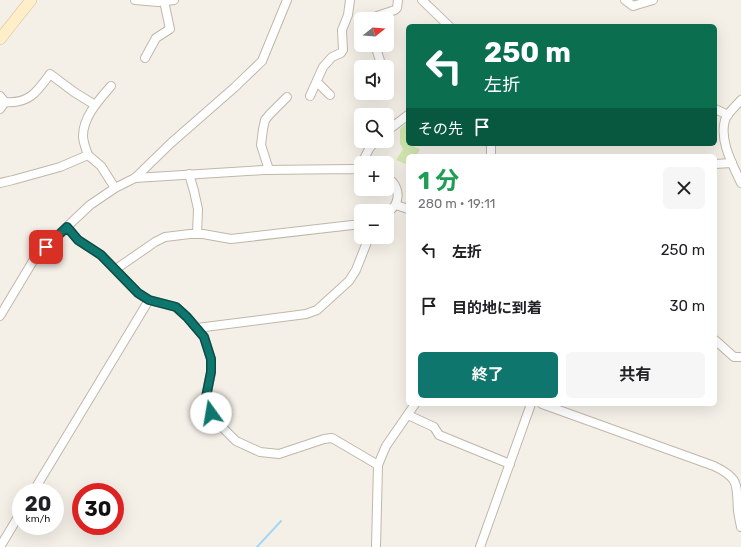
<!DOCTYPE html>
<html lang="ja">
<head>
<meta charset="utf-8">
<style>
  :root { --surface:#fff; --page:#f6f6f6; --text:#202124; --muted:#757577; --accent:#0f766e }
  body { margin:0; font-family:Rubik,"Noto Sans JP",sans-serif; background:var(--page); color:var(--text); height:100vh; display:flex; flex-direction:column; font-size:15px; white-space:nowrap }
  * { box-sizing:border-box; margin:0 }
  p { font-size:13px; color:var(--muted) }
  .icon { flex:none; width:22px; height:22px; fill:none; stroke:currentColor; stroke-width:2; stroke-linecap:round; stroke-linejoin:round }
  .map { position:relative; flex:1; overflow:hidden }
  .sheet { position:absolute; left:406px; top:154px; width:311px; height:252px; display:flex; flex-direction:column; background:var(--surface); border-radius:6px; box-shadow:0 4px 16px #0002 }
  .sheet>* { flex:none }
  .banner { position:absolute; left:406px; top:24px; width:311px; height:122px; border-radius:6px; box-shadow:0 4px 16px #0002; background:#0b6e4f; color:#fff; overflow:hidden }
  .needle { width:26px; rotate:73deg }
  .tools { position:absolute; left:354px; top:12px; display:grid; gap:8px }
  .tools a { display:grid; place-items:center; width:40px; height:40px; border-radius:6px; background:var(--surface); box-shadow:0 4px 16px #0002; font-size:20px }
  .speed { position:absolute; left:12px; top:483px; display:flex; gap:8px; font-size:20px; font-weight:700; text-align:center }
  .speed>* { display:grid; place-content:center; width:52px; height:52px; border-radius:50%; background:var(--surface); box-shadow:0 4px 16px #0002; line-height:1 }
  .speed small { font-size:10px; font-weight:400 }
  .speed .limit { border:6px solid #d22; background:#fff; color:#111 }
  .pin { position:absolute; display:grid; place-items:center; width:34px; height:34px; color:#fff; margin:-17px; border-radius:8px; box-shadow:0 2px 6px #0006 }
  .me { position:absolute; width:44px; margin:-22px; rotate:347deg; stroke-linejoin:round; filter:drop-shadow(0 0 3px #0008) }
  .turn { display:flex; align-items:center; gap:14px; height:84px; padding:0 12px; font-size:18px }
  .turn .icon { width:52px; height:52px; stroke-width:2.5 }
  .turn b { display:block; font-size:28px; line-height:34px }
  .then { display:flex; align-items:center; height:38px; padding:0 12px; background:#0003; gap:8px; font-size:15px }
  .round { display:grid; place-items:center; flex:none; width:42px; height:42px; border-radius:6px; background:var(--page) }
  .headline { display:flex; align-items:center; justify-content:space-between; height:68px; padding:0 12px }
  h1 { font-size:24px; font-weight:700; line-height:30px; color:#1e9e55 }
  .button { display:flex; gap:8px; margin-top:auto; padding:8px 12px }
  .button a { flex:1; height:46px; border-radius:6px; background:var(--accent); color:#fff; font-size:16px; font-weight:700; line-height:46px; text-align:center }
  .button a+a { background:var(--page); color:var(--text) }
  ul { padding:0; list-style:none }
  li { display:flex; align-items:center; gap:12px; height:56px; padding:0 12px }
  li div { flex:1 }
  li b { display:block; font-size:15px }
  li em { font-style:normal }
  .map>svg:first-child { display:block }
  .green { fill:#d3e9b0 }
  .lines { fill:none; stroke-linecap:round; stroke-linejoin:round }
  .stream { stroke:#a3d7f2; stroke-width:2 }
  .street-casing { stroke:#c0b7aa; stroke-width:10 }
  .secondary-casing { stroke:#d5c197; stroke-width:12 }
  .street { stroke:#fff; stroke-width:8 }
  .secondary { stroke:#ffeec8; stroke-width:11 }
  .route-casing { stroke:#0a4d48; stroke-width:10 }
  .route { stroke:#0f766e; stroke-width:7 }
</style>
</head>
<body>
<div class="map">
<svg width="741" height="547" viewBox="0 0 741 547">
  <rect width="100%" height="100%" fill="#f4f0e8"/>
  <polygon class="green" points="408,122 408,144 420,149 417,156 408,156 408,165 396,160 403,149 400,144 400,129"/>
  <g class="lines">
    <polyline class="stream" points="257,547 281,521"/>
    <g class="street-casing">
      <g id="street">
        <polyline points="135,0 158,2 174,0"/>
        <polyline points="422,0 449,26"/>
        <polyline points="625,0 633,6 653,0"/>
        <polyline points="372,19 377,16 395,10 397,8 398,0"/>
        <polyline points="375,45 382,67"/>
        <polyline points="145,58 156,38 170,29 164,1"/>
        <polyline points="317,82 330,95"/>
        <path d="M0,96L5,102C29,104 37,92 50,74L74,92L95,105"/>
        <polyline points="310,96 323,67 332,57 341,53 343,50 342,30 348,15 350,0"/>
        <path d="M741,100C736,106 728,112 725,120C719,141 733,165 741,183"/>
        <polyline points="0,109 5,102"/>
        <polyline points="715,109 728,115"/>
        <polyline points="387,131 408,115"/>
        <polyline points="491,144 491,156"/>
        <path d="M88,155C86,149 83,142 83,136C83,117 99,100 111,86"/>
        <polyline points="362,163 369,149 375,141"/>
        <polyline points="715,164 732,163"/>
        <polyline points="269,170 261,145 263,129 265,120 270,114 287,97"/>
        <polyline points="189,174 194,191 198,209 197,234"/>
        <polyline points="135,178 264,170 353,169 361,171"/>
        <path d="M387,178C396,182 400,194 396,203C395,207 390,210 387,213"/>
        <polyline points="0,183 13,180 60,167 88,155 101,166 115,188"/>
        <polyline points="396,205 408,209"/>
        <polyline points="67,227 78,240 101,255 138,293 149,300 176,307 187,317 204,337 211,359 211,372 206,397 211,413 215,420 236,441 260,452 279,454 324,439 332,438 378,465"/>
        <polyline points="116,269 155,242 165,237 190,234 203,234 231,239 361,224"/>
        <polyline points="0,316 36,256 90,205 115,188 135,178 171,143 235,87 262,61 287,0"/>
        <polyline points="197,328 306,314 317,310 349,281 356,270 369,237"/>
        <polyline points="715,340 734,357 741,357"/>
        <path d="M542,404L714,466C741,479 736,485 738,511C739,517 740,522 741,527"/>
        <polyline points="408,415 434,427 439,435 510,464"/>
        <polyline points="33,492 149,300"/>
        <polyline points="0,547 21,512"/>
        <polyline points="376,547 378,465 386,446 415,404"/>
        <polyline points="480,547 531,404"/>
      </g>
    </g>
    <g class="secondary-casing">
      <polyline id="secondary" points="0,39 31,0"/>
    </g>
    <use href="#street" class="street"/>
    <use href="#secondary" class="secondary"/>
  </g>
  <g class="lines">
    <g class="route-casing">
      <polyline id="route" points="46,247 67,227 78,240 101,255 138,293 149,300 176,307 187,317 204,337 211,359 211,372 206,397 211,413"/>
    </g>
    <use href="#route" class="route"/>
  </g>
</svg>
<div class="tools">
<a><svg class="needle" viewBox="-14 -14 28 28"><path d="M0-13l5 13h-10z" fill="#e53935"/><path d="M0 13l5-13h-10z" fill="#757577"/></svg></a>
<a><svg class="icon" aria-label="sound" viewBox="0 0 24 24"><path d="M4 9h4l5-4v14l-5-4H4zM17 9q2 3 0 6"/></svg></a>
<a><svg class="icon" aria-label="search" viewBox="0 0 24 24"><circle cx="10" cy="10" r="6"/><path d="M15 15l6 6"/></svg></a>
<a>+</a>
<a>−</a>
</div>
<div class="speed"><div>20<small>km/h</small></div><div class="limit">30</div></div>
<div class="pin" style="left:46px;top:247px;background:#d93025"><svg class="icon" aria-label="arrive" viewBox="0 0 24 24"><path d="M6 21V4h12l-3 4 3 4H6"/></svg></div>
<svg class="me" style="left:211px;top:413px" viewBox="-20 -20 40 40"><circle r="19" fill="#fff"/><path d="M0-13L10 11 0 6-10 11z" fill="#0f766e"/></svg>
<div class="banner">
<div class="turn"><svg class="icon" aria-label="left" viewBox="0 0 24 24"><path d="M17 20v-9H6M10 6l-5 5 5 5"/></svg><div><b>250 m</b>左折</div></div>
<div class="then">その先<svg class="icon" aria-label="arrive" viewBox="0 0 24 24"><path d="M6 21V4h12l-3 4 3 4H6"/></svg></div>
</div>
<section class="sheet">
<div class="headline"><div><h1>1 分</h1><p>280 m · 19:11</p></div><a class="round"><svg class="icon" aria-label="close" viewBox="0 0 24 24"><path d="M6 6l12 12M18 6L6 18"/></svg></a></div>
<ul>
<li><svg class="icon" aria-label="left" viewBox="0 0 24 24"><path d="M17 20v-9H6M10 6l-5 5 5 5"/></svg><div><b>左折</b></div><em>250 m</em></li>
<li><svg class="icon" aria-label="arrive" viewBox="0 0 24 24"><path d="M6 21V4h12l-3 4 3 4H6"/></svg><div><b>目的地に到着</b></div><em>30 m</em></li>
</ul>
<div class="button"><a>終了</a><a>共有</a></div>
</section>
</div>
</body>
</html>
